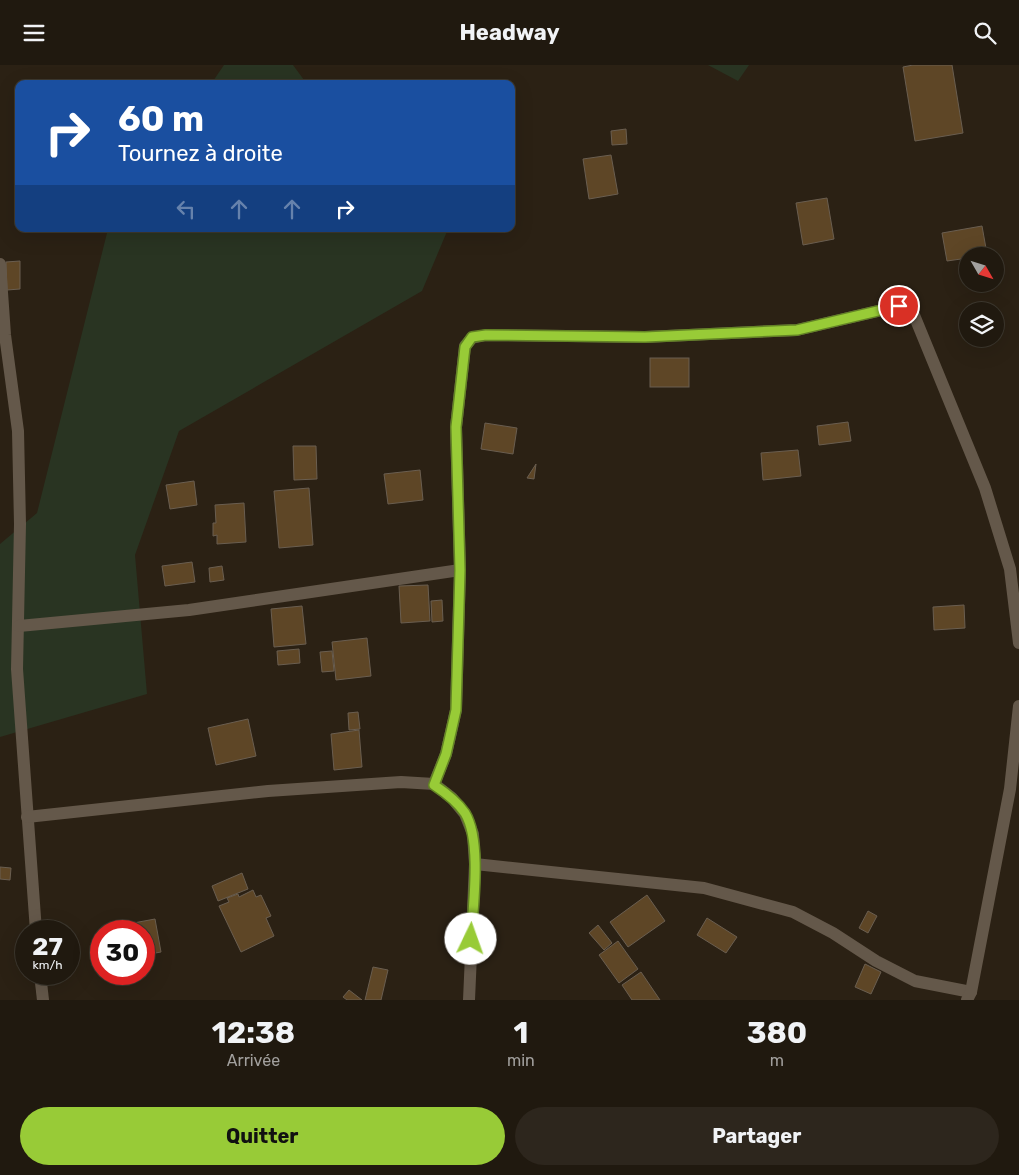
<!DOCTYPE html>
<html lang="fr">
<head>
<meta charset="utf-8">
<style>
  :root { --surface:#20190f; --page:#2d261d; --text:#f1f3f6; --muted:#a2a09e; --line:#3d382f; --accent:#98cb37 }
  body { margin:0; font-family:Rubik,sans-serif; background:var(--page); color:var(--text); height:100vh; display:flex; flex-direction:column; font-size:19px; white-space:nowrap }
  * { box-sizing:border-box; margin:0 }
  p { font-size:16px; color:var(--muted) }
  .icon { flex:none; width:28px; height:28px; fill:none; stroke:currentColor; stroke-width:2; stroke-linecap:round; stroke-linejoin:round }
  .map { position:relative; height:935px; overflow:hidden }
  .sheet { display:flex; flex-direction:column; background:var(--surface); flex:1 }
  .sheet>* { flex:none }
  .top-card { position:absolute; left:15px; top:15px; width:500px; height:152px; border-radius:10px; box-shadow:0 5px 20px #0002,0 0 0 1px var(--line); background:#1a4fa0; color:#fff; overflow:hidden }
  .needle { width:32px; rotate:129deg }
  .tools { position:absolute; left:959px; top:182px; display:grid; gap:10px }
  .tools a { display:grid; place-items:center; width:45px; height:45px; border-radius:50%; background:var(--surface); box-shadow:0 5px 20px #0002,0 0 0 1px var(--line); font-size:25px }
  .speed { position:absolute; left:15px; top:855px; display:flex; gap:10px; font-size:25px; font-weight:700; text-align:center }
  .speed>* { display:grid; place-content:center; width:65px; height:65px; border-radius:50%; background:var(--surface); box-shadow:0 5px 20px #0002,0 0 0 1px var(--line); line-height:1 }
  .speed small { font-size:12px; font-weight:400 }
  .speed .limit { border:8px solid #d22; background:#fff; color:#111 }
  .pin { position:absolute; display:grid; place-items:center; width:42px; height:42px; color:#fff; margin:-21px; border:2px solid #fff; border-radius:50%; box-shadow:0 1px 5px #0007 }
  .me { position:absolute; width:55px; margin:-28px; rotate:3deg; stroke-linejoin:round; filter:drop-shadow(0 0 4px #0008) }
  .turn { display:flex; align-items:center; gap:18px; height:105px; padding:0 20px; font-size:22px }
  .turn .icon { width:65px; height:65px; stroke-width:2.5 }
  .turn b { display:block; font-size:35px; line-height:42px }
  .lanes { display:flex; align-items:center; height:48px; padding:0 20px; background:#0003; justify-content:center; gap:25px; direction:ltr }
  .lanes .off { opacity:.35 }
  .eta { display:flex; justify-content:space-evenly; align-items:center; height:85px; text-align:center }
  .eta b { font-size:30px; font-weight:700; line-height:35px }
  .action { display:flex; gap:10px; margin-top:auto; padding:10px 20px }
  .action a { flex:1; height:58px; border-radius:30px; background:var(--accent); color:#111; font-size:20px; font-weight:700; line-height:58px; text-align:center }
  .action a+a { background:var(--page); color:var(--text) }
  header { display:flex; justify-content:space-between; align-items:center; height:65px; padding:0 20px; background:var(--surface); font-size:22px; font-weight:700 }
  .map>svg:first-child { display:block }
  .green { fill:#293422 }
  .building { fill:#5e4626; stroke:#6a5e50 }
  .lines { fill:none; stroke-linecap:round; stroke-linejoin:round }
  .street { stroke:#64584a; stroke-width:12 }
  .route-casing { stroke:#638424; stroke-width:12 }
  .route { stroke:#98cb37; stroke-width:9 }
</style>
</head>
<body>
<header><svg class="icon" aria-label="menu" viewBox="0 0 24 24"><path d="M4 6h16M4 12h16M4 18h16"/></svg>Headway<svg class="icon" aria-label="search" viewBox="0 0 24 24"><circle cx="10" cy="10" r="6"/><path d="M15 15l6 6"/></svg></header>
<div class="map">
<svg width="1019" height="935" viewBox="0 0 1019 935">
  <rect width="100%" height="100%" fill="#2b2114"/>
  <g class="green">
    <polygon points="224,0 293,0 307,19 211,19"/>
    <polygon points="708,0 749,0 738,16"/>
    <polygon points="108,164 448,164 422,226 179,366 135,490 147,629 0,672 0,479 37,448"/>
  </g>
  <g class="building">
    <polygon points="913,0 952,0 963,68 915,76 903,2"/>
    <polygon points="626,64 627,79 612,80 611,66"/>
    <polygon points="611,90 618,129 589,134 583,94"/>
    <polygon points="827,133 834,174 803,180 796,138"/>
    <polygon points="982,161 987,189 968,191 968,193 947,196 942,168"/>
    <polygon points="20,196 20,224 7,225 6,197"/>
    <rect x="650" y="293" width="39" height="29"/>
    <polygon points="848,357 851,376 819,380 817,361"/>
    <polygon points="485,358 517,363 513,389 481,384"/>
    <polygon points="293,381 316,381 317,414 294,415"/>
    <polygon points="798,385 801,411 763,415 761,388"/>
    <polygon points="536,399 534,414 527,413"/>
    <polygon points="420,405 423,435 388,439 384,409"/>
    <polygon points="194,416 197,440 170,444 166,420"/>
    <polygon points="309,423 313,480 279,483 274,426"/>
    <polygon points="244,438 246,477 217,479 217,470 213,471 213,458 216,458 215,440"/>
    <polygon points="192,497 195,517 165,521 162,501"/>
    <polygon points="222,501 224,515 210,517 209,503"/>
    <polygon points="428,520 430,556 401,558 399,521"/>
    <polygon points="442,535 443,556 432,557 431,536"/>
    <polygon points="964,540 965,563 934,565 933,542"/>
    <polygon points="302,541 306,579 274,582 271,544"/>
    <polygon points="367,573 371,611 336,615 332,577"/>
    <polygon points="299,584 300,598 278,600 277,586"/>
    <polygon points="332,586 334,606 322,607 320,587"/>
    <polygon points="358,647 360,664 349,665 348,648"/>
    <polygon points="248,654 256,691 216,700 208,663"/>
    <polygon points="359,665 362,702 334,705 331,669"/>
    <polygon points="0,802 11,803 10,815 0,814"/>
    <polygon points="242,808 248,824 218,836 212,821"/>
    <polygon points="253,825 256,832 261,830 271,851 266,853 274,871 241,887 219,841 229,837 227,833 238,829 239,832"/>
    <polygon points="647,830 665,856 628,882 610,857"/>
    <polygon points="868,846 877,851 868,868 859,863"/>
    <polygon points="707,853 737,872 726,888 697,870"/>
    <polygon points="155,854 161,887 144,890 144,866 129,866 128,859"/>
    <polygon points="598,860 612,878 604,885 589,868"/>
    <polygon points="618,876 638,904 619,918 599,890"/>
    <polygon points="865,899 881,907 871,929 855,922"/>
    <polygon points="373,902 388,905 381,935 365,935"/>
    <polygon points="641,907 660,935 632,935 622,920"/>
    <polygon points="349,925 362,935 347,935 343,932"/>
  </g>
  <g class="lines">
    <g class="street">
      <polyline points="0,199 5,270 18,366 20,459 17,604 36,866"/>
      <polyline points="19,561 189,545 460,505"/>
      <polyline points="434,719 452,733 465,749 473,769 475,799 469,935"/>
      <polyline points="27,752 268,726 401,717 434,719 446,689 456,645 460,505 456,362 465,281 472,273 486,270 645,272 797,265 899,241 905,242 914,250 985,423 1010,504 1019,578"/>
      <polyline points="475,799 704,823 793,847 833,868 876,896 915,916 971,927"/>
      <polyline points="40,909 43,935"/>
      <polyline points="967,935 971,927 1010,724 1019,641"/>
    </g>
  </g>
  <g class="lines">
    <g class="route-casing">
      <path id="route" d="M471,874C473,841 482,776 465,748C457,736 446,728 434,720L446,689L456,645L460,505L456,362L465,282L472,272L486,270L645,272L797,265L899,241"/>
    </g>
    <use href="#route" class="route"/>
  </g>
</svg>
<div class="tools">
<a><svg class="needle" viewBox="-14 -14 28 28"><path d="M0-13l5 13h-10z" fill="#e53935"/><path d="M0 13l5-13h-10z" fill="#a2a09e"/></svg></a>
<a><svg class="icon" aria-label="layers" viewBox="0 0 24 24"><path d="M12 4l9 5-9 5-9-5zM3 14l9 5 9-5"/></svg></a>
</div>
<div class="speed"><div>27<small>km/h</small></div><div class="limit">30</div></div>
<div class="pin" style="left:899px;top:241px;background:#d93025"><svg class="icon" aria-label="arrive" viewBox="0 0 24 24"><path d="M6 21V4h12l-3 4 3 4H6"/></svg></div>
<svg class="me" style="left:471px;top:874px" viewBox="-20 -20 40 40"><circle r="19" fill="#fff"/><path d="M0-13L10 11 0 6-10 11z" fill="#98cb37"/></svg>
<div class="top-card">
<div class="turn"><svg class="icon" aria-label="right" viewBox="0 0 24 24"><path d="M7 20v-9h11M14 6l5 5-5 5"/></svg><div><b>60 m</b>Tournez à droite</div></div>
<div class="lanes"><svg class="icon off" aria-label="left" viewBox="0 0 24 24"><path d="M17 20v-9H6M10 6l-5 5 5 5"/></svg><svg class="icon off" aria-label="ahead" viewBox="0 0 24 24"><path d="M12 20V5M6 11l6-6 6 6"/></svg><svg class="icon off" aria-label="ahead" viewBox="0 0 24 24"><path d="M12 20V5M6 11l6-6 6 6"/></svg><svg class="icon" aria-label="right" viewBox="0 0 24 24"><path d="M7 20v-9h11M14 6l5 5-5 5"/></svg></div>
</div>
</div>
<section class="sheet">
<div class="eta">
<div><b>12:38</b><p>Arrivée</p></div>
<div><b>1</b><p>min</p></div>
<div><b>380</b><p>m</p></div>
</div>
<div class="action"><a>Quitter</a><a>Partager</a></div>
</section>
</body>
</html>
